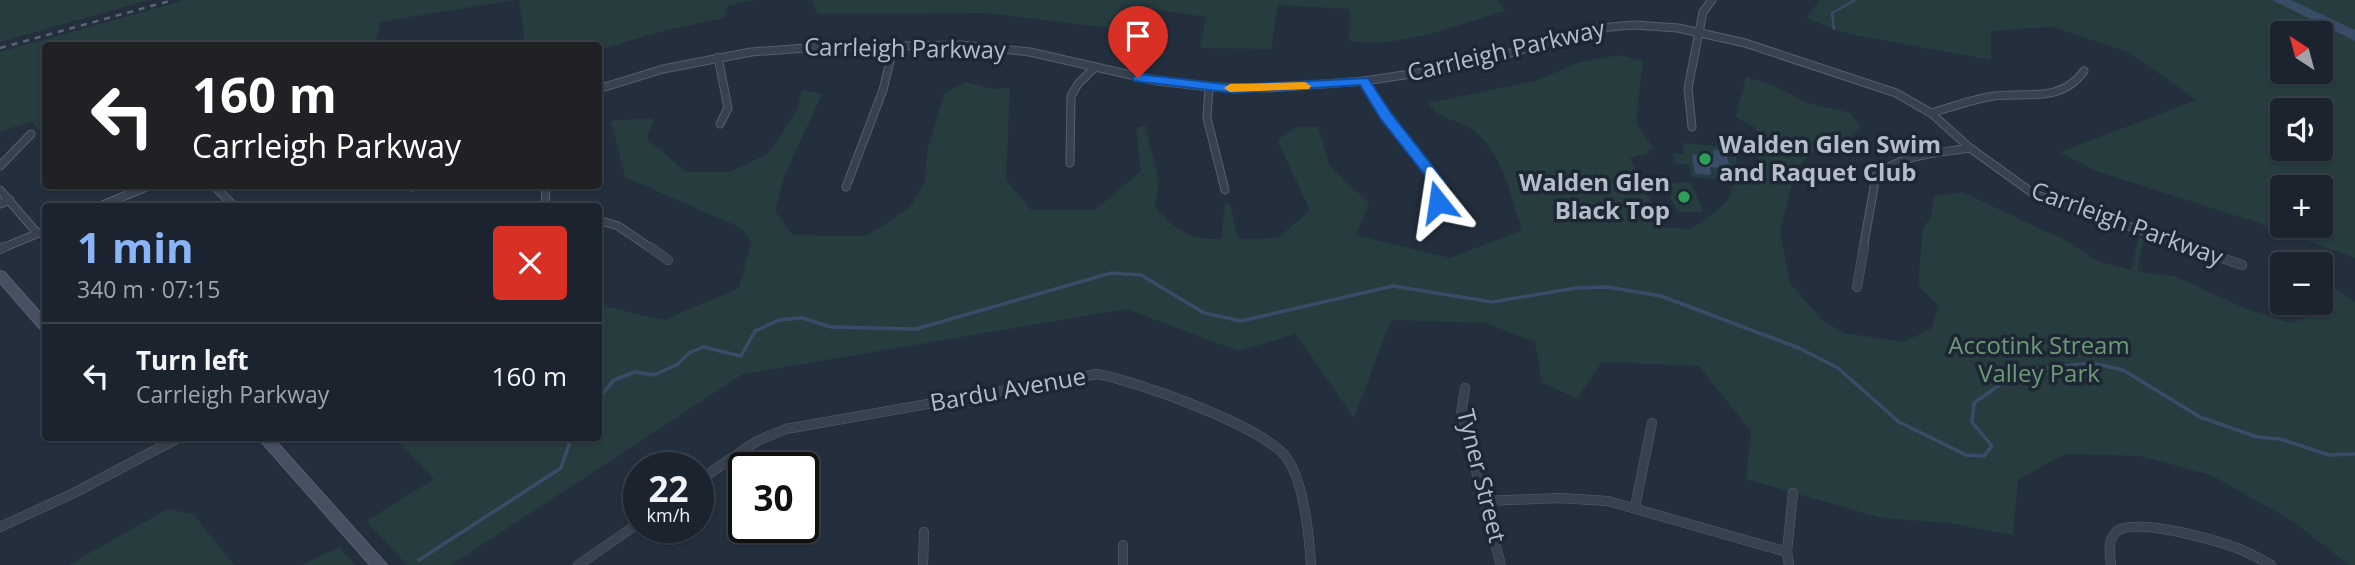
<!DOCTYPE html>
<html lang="en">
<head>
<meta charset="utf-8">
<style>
  :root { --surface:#1b232e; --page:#282f3a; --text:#f1f3f6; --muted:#a0a4aa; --line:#39404a; --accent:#8ab4f8 }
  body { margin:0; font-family:"Open Sans",sans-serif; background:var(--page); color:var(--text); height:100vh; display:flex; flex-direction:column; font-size:26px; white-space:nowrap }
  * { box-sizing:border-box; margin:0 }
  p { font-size:23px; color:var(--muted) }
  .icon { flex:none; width:38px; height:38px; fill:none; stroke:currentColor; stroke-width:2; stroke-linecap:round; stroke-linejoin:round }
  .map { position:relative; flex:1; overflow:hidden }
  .side { position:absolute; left:42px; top:203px; width:560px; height:238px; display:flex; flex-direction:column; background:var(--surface); border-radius:7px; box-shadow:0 2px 5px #0004,0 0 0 2px var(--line) }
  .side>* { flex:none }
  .top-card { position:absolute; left:42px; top:42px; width:560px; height:147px; border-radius:7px; box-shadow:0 2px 5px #0004,0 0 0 2px var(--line); background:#202124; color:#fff; overflow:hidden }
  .needle { width:46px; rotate:324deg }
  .controls { position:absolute; left:2270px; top:21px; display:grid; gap:14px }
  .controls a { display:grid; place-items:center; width:63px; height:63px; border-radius:7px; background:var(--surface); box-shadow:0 2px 5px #0004,0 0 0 2px var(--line); font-size:35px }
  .speed { position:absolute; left:623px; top:452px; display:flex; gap:14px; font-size:35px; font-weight:700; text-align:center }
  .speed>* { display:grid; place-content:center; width:91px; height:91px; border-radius:50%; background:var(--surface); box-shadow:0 2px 5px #0004,0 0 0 2px var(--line); line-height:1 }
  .speed small { font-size:18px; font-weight:400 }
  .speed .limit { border:4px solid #111; border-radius:10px; background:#fff; color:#111 }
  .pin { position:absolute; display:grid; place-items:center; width:60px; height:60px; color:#fff; margin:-72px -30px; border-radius:50% 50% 50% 0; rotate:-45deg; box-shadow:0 0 7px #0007 }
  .pin .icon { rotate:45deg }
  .me { position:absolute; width:77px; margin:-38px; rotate:345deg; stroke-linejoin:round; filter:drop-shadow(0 0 5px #0008) }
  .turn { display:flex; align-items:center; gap:24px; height:147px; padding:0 35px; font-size:32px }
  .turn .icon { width:91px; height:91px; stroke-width:2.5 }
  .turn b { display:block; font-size:49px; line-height:60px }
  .round { display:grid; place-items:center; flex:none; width:74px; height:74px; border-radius:7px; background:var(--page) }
  .headline { display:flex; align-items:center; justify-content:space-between; height:119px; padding:0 35px }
  h1 { font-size:42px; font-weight:700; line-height:52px; color:var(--accent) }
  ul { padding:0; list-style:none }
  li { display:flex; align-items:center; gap:21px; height:105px; padding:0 35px; border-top:2px solid var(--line) }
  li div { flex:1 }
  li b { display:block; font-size:26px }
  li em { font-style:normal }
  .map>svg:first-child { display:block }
  .green { fill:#263c3f; fill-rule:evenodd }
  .water { fill:#394c67 }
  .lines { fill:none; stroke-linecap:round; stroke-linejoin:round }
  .stream-far1 { stroke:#394c67; stroke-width:2.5 }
  .stream { stroke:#394c67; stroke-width:3.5 }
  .river { fill:#394c67; fill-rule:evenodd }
  .street-far1-casing { stroke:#565f6c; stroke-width:9 }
  .street-casing { stroke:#565f6c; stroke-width:10 }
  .secondary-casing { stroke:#565f6c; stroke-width:2 }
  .street-far1 { stroke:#38414e; stroke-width:7 }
  .street { stroke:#38414e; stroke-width:9 }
  .secondary { fill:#465061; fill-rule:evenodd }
  .rail { stroke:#5a6575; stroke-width:2.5; stroke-dasharray:6 6; stroke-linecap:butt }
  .route { fill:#1a73e8; stroke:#114b97; stroke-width:2 }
  .slow { fill:#f59e0b }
  .leisure-dot { fill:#2e9e5b; stroke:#1d2633; stroke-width:2.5 }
  .labels { text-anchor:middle; stroke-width:7; stroke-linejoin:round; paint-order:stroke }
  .street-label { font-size:24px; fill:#b4bcc9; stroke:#1d2633 }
  .poi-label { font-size:24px; font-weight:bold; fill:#b4bcc9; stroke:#1d2633; text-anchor:start }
  .park-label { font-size:24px; fill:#6b9a76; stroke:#1d2633 }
</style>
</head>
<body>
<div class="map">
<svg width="2355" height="565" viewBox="0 0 2355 565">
  <rect width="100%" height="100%" fill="#242f3e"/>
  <g class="green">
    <polygon points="0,0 149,0 0,42"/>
    <polygon points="185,0 513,0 380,22 375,45 46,46 45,137 33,122 0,131 0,52"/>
    <polygon points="519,0 754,0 727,6 724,18 659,32 599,50 598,46 525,45"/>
    <path d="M811,0H1498L1505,11C1456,25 1400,49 1349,41L1350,9L1278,5L1271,49L1200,48L1206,17L1147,8L1135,31L987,13L818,14Z"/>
    <path d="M1820,0H2355V258L2262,224L2093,170L2060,152L2197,100L2128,52L2053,27L1991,31V60L1849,34L1806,18ZM2282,33H2320V72H2282ZM2282,110H2320V149H2282ZM2282,187H2320V226H2282Z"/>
    <path d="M1620,55L1643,61L1636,123L1654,149L1646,151L1649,153L1630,158L1663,227L1689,229L1701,223L1728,201L1732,187L1759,161L1758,157L1713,136L1714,134L1756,149L1760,144L1756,128L1736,117L1746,77L1775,86L1807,103L1851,113L1860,127L1853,135L1821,145L1796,168L1780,232L1790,283L1822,320L1844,333L1903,342L1931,329L1939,306L1918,285L1923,228L1932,215L1934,196L1962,192L2069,242L2097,261L2131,270L2139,237L2144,239L2137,272L2174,276L2242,307L2291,323L2329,309L2335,288L2355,302V565H2349L2291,520L2213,476L2141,456L2065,454L2018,480L2013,535L1947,523L1882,518L1746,479L1751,431L1699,366L1602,362L1577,398L1542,383L1535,342L1486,323L1391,320L1354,418L1296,334L1238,351L1127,309L743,374L451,565H407L366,521L434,479L395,438H598L599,305L664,320L739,288L751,242L741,228L625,177L611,121L654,118L647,139L686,172H730L769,153L797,110L802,90L822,94L785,174L775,211L792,235L867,236L910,207L925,182L927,152L944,94L965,82L991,89L1010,88L1006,180L1031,210H1095L1141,171L1136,128L1145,125L1159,182L1155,206C1174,230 1189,240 1221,239L1225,203L1230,204L1238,239L1278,238L1310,210L1277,140L1299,126L1318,127L1330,166L1369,203L1356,235L1450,258L1522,230C1510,194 1503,151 1470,128C1455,118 1438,120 1428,103L1535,81L1580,62Z"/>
    <polygon points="1682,143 1734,148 1739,174 1720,173 1720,180 1691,177 1689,165 1675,163 1673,153 1684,154"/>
    <polygon points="1690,182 1704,212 1677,212 1664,183"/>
    <polygon points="168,509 193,514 234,565 68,565"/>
    <polygon points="339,547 355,565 302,565"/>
  </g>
  <polygon class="water" points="1713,150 1726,151 1730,169 1710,167 1711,175 1695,174 1692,155 1714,157"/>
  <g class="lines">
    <g class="stream-far1">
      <polyline points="2287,0 2294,7"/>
      <polyline points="1834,29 1832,13 1855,0"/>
    </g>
    <g class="stream">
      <polyline points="598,399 614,380 635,372 654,375 678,364 689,353 703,347 741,356 755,331 779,320 802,318 831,327 916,329 1111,273 1141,275 1204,313 1241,321 1393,286 1492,302 1576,288 1607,287 1661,296 1799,348 1838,368 1899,422 1966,455 1984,456 1992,446 1972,422 1974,403 2019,371 2091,363 2123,370 2200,417 2257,437 2280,439 2329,455 2355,454"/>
      <polyline points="419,560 561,468 571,438"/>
    </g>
    <polygon class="river" points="2272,0 2291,0 2355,30 2355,41"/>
    <g class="street-far1-casing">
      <g id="street-far1">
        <polyline points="718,57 728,108 720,124"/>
        <polyline points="1364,81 1385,115 1438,182 1438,202"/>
        <polyline points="1209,87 1207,118 1225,190"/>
        <polyline points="598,89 663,69 751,52 820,47 960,45 1030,52 1157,81 1209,87 1270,88 1364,81 1431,71 1500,56 1598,28 1634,25 1678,28 1745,43 1896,93 1931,113 1970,148 2034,194 2196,249"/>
        <path d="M1931,113C1952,107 1973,99 1994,96C2028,92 2061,103 2084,71"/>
        <polyline points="1692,127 1688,88 1703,12 1712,0"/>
        <polyline points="1070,163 1071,96 1078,84 1094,68"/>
        <polyline points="0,166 31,134"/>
        <polyline points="214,186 234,206"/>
        <polyline points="412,187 419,186"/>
        <polyline points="846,187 883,90 894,45"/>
        <polyline points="0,190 37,233"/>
        <polyline points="0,204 10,200"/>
        <polyline points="100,206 149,186"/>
        <polyline points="545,206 546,186"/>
        <polyline points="598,220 618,226 652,249"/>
        <polyline points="0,249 46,230"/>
        <path d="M1863,249L1876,176C1901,154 1938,153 1970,148"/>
      </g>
    </g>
    <g class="street-casing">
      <g id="street">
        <polyline points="650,247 668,260"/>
        <polyline points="2191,247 2242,265"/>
        <polyline points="0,249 4,247"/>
        <polyline points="1857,287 1864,247"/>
        <polyline points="1465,388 1461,414 1501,565"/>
        <path d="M698,481L757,441L786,429L1097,374C1137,381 1262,426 1286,457C1304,481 1309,534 1311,565"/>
        <polyline points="1485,501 1559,498 1608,501 1787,552"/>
        <polyline points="1635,507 1652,423"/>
        <polyline points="0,527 74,493 178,438"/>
        <polyline points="1123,545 1123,565"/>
        <polyline points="578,565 639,523"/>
        <polyline points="923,565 924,532"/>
        <polyline points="1789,565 1787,552 1793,493"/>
        <path d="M2111,565C2110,555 2107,542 2115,533C2131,515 2214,540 2237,548C2248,552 2260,559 2271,565"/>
      </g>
    </g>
    <g class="secondary-casing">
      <g id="secondary">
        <polygon points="0,271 4,272 46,319 46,332 42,331 0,283"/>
        <polygon points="258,438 273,438 387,565 370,565"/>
      </g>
    </g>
    <use href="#street-far1" class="street-far1"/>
    <use href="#street" class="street"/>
    <use href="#secondary" class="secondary"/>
    <polyline class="rail" points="0,48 173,0"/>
  </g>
  <polygon class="route" points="1138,74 1234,85 1368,78 1391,113 1445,182 1448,195 1446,202 1438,206 1433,205 1431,183 1380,118 1360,85 1234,93 1134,81 1132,78"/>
  <polygon class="slow" points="1305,82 1311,86 1309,89 1230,92 1224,88 1230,84"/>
  <g class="leisure-dot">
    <circle cx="1705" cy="159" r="7"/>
    <circle cx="1684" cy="197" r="7"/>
  </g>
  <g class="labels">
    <g class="street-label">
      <text transform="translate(905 49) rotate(1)" y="8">Carrleigh Parkway</text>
      <text transform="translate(1506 51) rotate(-13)" y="8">Carrleigh Parkway</text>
      <text transform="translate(2127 224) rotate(20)" y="8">Carrleigh Parkway</text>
      <text transform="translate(1008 390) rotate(-10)" y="8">Bardu Avenue</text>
      <text transform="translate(1481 476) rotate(76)" y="8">Tyner Street</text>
    </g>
    <g class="poi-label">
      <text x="1719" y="153">Walden Glen Swim<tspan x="1719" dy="28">and Raquet Club</tspan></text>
      <text x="1670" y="191" text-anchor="end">Walden Glen<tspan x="1670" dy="28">Black Top</tspan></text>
    </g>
    <g class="park-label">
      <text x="2039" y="354">Accotink Stream<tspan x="2039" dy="28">Valley Park</tspan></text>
    </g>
  </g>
</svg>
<div class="controls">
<a><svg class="needle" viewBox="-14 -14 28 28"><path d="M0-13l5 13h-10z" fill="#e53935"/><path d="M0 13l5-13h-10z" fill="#a0a4aa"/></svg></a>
<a><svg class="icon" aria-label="sound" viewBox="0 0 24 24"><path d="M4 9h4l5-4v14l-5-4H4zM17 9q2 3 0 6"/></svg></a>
<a>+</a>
<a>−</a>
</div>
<div class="speed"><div>22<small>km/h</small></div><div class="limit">30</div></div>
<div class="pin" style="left:1138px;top:78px;background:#d93025"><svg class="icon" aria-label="arrive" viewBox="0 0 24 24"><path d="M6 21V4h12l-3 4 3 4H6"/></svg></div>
<svg class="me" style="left:1438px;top:202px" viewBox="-20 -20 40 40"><path d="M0-17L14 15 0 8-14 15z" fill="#1a73e8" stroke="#fff" stroke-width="4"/></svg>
<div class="top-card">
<div class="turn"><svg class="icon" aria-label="left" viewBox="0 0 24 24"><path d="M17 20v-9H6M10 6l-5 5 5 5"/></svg><div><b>160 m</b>Carrleigh Parkway</div></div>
</div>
<section class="side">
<div class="headline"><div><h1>1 min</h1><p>340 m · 07:15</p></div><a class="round" style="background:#d93025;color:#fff"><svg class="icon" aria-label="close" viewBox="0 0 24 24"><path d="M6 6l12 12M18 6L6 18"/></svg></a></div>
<ul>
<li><svg class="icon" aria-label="left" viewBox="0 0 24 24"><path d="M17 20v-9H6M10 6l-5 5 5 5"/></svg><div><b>Turn left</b><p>Carrleigh Parkway</p></div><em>160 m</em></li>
</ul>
</section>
</div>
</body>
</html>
